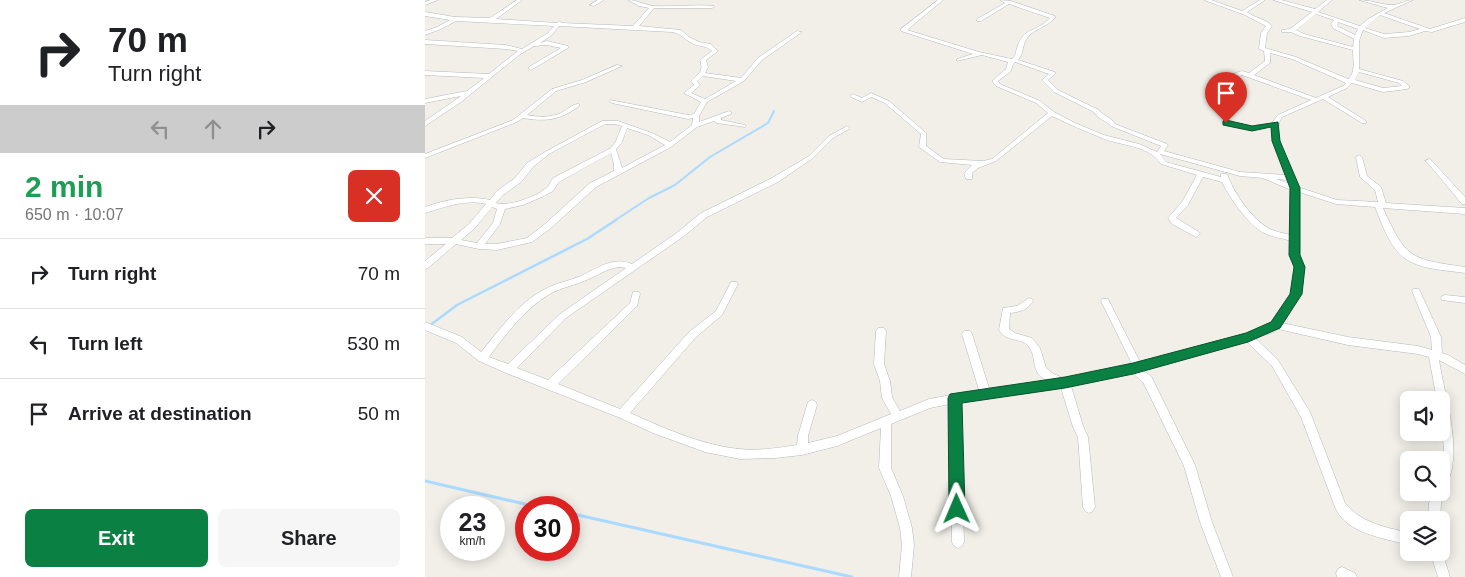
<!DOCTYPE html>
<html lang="en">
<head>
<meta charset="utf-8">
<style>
  :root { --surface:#fff; --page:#f6f6f6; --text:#202124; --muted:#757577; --line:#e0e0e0; --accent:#0b8043 }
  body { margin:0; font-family:Arial,sans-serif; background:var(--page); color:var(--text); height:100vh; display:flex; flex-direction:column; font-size:19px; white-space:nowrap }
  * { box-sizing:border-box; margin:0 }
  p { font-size:16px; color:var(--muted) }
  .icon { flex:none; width:28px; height:28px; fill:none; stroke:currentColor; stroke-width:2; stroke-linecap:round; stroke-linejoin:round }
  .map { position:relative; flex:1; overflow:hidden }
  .drawer { display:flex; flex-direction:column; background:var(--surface); width:425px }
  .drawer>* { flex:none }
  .top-card { background:#fff; color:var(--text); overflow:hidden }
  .controls { position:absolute; left:975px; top:391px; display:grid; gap:10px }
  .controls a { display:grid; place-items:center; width:50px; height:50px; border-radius:8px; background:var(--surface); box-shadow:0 2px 12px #0003; font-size:25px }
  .speed { position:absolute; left:15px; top:496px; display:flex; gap:10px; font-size:25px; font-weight:700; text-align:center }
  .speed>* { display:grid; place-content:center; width:65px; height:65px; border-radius:50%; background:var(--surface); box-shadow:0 2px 12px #0003; line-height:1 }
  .speed small { font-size:12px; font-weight:400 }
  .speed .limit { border:8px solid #d22; background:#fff; color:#111 }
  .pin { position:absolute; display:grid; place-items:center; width:42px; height:42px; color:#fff; margin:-51px -21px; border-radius:50% 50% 50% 0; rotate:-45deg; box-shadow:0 0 5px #0007 }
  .pin .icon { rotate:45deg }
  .me { position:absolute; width:55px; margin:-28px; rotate:359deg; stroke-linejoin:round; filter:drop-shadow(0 0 4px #0008) }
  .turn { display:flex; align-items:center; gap:18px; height:105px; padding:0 25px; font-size:22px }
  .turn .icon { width:65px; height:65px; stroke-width:2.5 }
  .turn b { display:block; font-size:35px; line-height:42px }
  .lanes { display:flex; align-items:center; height:48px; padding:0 25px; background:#0003; justify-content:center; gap:25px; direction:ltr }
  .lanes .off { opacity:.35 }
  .round { display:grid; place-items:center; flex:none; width:52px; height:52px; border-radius:8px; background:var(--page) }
  .overview { display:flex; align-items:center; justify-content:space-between; height:85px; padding:0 25px }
  h1 { font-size:30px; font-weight:700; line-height:38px; color:#1e9e55 }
  .button { display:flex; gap:10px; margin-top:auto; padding:10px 25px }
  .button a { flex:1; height:58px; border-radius:8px; background:var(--accent); color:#fff; font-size:20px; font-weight:700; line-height:58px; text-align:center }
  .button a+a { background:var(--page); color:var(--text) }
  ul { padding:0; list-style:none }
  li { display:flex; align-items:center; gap:15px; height:70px; padding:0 25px; border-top:1px solid var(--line) }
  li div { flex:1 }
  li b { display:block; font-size:19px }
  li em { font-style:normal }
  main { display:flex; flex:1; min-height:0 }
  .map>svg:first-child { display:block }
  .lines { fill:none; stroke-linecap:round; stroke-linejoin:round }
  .stream-far2 { stroke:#aadaff; stroke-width:2 }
  .stream-far1 { stroke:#aadaff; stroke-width:2.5 }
  .stream { stroke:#aadaff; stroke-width:3 }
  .street-casing { stroke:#b5b8bc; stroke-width:1 }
  .street { fill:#fff; fill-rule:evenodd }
  .route { fill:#0b8043; stroke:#07532c }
</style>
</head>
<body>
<main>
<section class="drawer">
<div class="top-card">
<div class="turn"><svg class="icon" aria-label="right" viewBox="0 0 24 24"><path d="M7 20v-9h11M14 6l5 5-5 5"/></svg><div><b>70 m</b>Turn right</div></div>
<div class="lanes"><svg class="icon off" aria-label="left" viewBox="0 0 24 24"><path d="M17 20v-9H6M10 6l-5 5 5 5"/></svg><svg class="icon off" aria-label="ahead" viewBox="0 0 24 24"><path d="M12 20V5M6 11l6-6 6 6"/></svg><svg class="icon" aria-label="right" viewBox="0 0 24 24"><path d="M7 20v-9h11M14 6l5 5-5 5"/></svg></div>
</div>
<div class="overview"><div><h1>2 min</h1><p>650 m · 10:07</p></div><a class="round" style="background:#d93025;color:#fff"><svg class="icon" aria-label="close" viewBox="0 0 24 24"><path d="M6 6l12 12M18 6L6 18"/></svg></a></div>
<ul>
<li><svg class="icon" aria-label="right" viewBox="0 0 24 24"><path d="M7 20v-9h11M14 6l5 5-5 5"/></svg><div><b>Turn right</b></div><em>70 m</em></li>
<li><svg class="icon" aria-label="left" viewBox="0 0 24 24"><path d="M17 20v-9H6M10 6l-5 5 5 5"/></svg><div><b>Turn left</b></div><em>530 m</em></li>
<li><svg class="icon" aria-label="arrive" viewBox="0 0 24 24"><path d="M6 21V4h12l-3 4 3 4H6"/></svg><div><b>Arrive at destination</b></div><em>50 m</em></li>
</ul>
<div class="button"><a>Exit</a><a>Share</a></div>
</section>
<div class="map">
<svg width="1040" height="577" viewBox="0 0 1040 577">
  <rect width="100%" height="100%" fill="#f1efe8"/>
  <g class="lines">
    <polyline class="stream-far2" points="189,221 224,198 250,185 285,157 343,123 349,111"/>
    <polyline class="stream-far1" points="0,329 32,305 162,239 191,220"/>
    <g class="stream">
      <polyline points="0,481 117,508"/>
      <polyline points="144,513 427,577"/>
    </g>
    <g class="street-casing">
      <g id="street">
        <polygon points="6,0 13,0 0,5 0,2"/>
        <path d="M92,0H97L71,19L132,23L134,21L137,23L208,26L224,8L214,6L203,0C212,0 220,5 229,6C249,7 269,4 289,6V7L287,8H229L214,26L256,30L264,37L274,42L286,44L293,51L281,60L283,67L280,73L316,78L333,58L372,31L377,32L337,60L319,81L282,102L274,116V122L304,111L307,113L306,114L296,118V120L320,125V127L292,123L289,121L272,127L246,147L171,187L126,228L107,242L72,250L54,249L31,244L3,268L0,269V261L21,244H0V238H27L44,224L61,204C41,199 19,207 0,213V207C19,200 44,195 65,200L72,191L90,178L102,163L120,152L177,121H193L227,133L245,142L267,125L268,118L263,119L187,103L184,101L185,100L263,115L269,114L276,102L259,93L269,85L266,81C274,73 279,72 275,60L287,51C282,46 278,47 272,45C262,43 257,33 247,32L134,26L127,35L115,43L122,41L143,46V48L106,70L104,69V67L136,48L122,45L109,46L94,55L36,102L0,126V121L36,96L0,103V99L42,91L59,78L0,75V71L64,74L93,51L81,49L0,44V40L81,45L97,49L123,33L129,26L31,21L16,29L0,35V31L12,27L25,20L0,16V12L30,17L65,18ZM278,76L311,81L280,99L266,93L274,86L275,85L272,81ZM180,124H190L197,126L191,141L186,148L128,178C126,181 124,186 121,188C112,197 82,207 71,203L78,195L96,182L108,167L124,154ZM202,128L223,135L240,145L197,168L191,149L197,142ZM186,153L189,164V171L165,183L120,224L102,238L72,244H60L75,224L80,209L98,205L119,196L128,191L134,182ZM67,207L72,209L68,223L52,243L36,240L50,228Z"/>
        <polygon points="173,0 179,0 169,6 165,5"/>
        <path d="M513,0H518L482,30L554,52L587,59L590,56C597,24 607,36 625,18L584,4L556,21H552V19L580,3L575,0L586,1L630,16V18C622,27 609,29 603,37C597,44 599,53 593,60L630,72V74L623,80L633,90L674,110C678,116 686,117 690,124L742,144L743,145L739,151L815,172L861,175L848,141L847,126L827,130L801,125L798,123L801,121L827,126L847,123L853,115L886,100L817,75L798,84L787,92H783L782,91C791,81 804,75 817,71L824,73L840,61L839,51L834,49L836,33L841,26L820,15L779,0H786L817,11L835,0H840L822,12C829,18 842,19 847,26L842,33L840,48L871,57L923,79C931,73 928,60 928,50L875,36L866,32H857V30L865,29L887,12L848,0H856L890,9L902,0H907L893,12L935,26L943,19L963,8L934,0C945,0 954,4 965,5C973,6 980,0 988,0L959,13L1005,29L1040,18V22L1007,32L1000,31L984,36L959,38L938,30L934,41V69L978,81L985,87L982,89L958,92L927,83L922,88L903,97L941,121V123H937L898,99L857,117C845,134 866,169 873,187L912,200L953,202L950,190L935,177L931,157L934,155L937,157L942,176L956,187L961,203L1040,208V214L958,208C981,259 985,259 1040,267V273C1021,270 996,270 979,258C964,246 957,224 950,207L911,204L874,192V255L878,267L875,294L857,323L923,337L993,346L1007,350L1006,337L987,291L988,289H994L1016,337L1017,353L1023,355L1040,365V374L1014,360C1020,399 1040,455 1019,490L1020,492L1016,503L1015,520H1003L1004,503L1008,492H1016V472L1018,463L1019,449L1016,422V400H1012L1004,357L993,354L923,345L853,329L849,332L830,338L853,360L885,412L920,503C936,523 960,527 984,533V545C959,538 921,534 910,507L876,417L847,366L821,341L717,370L726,376L770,465L787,522L808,577H796L775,522L759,466L718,382L706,372L646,386L658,426L663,437L670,507L668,511L664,513L660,511L658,507L653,437L648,427L636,388L560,397L535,402L539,542L537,546L533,548L529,546L527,542L525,404L505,408L466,424V468L478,496L487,528L489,545L486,577H474L477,545L475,528L466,496L454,468L456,428L412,446L377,455L350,458L315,459L280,452L228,433L193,417L81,373L54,361L31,343L0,330V322L37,337L56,352C75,329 93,303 120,289C131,283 144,281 156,276C173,268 188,256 207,264L253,232L276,213L347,178L384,156L404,136L422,126L425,128L424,129L408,138L388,158L353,182L282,217L259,236L141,318L92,368L123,380L205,303L208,292H214L215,294L212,306L133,384L195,409L264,332L291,311L306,282H312L313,284L297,315L270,338L205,413C239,428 276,445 314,449C333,451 353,448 372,445L373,436L382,405L383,402L387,400L391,402L392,405L383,436V443L412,436L466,414L457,398L455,381L449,364L451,331L453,328H459L461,331L459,364L465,381L467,397L475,411L504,399L554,390L537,334L539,331H545L547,334L564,388L623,381C604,372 613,359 604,347C598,337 582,343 574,330L578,308L592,306L604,298L607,299L608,301C602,310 595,312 585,313L584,329L590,333L607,338L615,348L621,368L627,373L640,379L707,364L676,301L677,299H683L715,362L822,333L843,326L848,322L867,294L870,267L866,255V241C857,238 847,237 839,233C823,225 805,198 797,182L778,177L763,205L751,218L774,232L775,234L771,237L747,224L743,218L757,202L772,175L736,164C724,145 696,146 677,138C660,131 643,124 627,116L571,161L553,168L547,173V179H541L539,173L547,165L515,162L494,147L496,134L460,103L446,97L437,102L426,97L425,96L428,94L437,98L446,93L464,101L501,133V146L519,159L558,161L567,159L623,113L611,103L571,86L567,81L581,69L583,62L557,55L532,61V59L548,54L476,31V29ZM891,14L909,20L906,24L908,28L929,39L928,47L879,34L871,30ZM955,15L995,29L984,32L959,34L940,28ZM913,22L933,29L930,35L912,26ZM845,53L867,59L921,83L918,86L891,98L829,75L845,63ZM590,62L624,74L617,80L629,92L669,112C672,119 681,120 686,126L736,146L732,152L714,144L679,135L650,123L629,112L615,101L575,84L573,81L586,71L588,64ZM934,72L974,83L977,86L958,88L930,80ZM735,154L815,176L838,178L866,190V235C858,233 850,232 843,228C825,217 809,193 802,174H796V177L748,164L741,162ZM851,179L863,180L865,184ZM195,267L201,268L135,314L83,364L64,357C81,334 99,310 123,295C135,288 147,286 159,281C172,276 182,268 195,267Z"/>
        <path d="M192,65L197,66L161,82L131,91L102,115C113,117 125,118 136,113C142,110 147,104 154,104V106C136,120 120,122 98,118L92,122L0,158V154L88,120L127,89L157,80Z"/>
        <polygon points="1004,159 1006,160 1040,197 1040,204 1037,204 1002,162 1000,161"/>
        <polygon points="1020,295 1040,297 1040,303 1017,300 1016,298 1017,296"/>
        <polygon points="1016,550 1017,552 1025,577 1013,577 1005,552 1016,552"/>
        <polygon points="917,567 930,573 932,577 912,577 911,573 913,569"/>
      </g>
    </g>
    <use href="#street" class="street"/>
  </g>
  <polygon class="route" points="801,120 827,126 853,122 855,141 875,188 875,255 880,267 877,294 855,328 823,342 708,374 640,388 537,403 540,509 537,515 532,517 526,515 524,509 523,398 525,394 640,377 708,363 821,333 846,322 865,294 869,267 864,255 865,188 847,141 846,127 827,131 798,125 798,121"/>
</svg>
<div class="controls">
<a><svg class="icon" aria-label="sound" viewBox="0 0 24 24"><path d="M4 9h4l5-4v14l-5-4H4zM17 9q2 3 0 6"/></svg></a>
<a><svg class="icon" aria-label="search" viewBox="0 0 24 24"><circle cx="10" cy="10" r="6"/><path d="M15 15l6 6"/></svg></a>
<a><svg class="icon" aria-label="layers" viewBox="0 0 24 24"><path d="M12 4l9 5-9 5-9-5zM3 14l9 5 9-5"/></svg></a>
</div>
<div class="speed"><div>23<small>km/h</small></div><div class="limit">30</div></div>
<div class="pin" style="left:801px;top:123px;background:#d93025"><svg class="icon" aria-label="arrive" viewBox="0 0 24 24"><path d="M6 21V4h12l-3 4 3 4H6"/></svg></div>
<svg class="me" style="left:532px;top:509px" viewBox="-20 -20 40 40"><path d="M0-17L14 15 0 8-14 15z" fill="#0b8043" stroke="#fff" stroke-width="4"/></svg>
</div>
</main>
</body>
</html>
